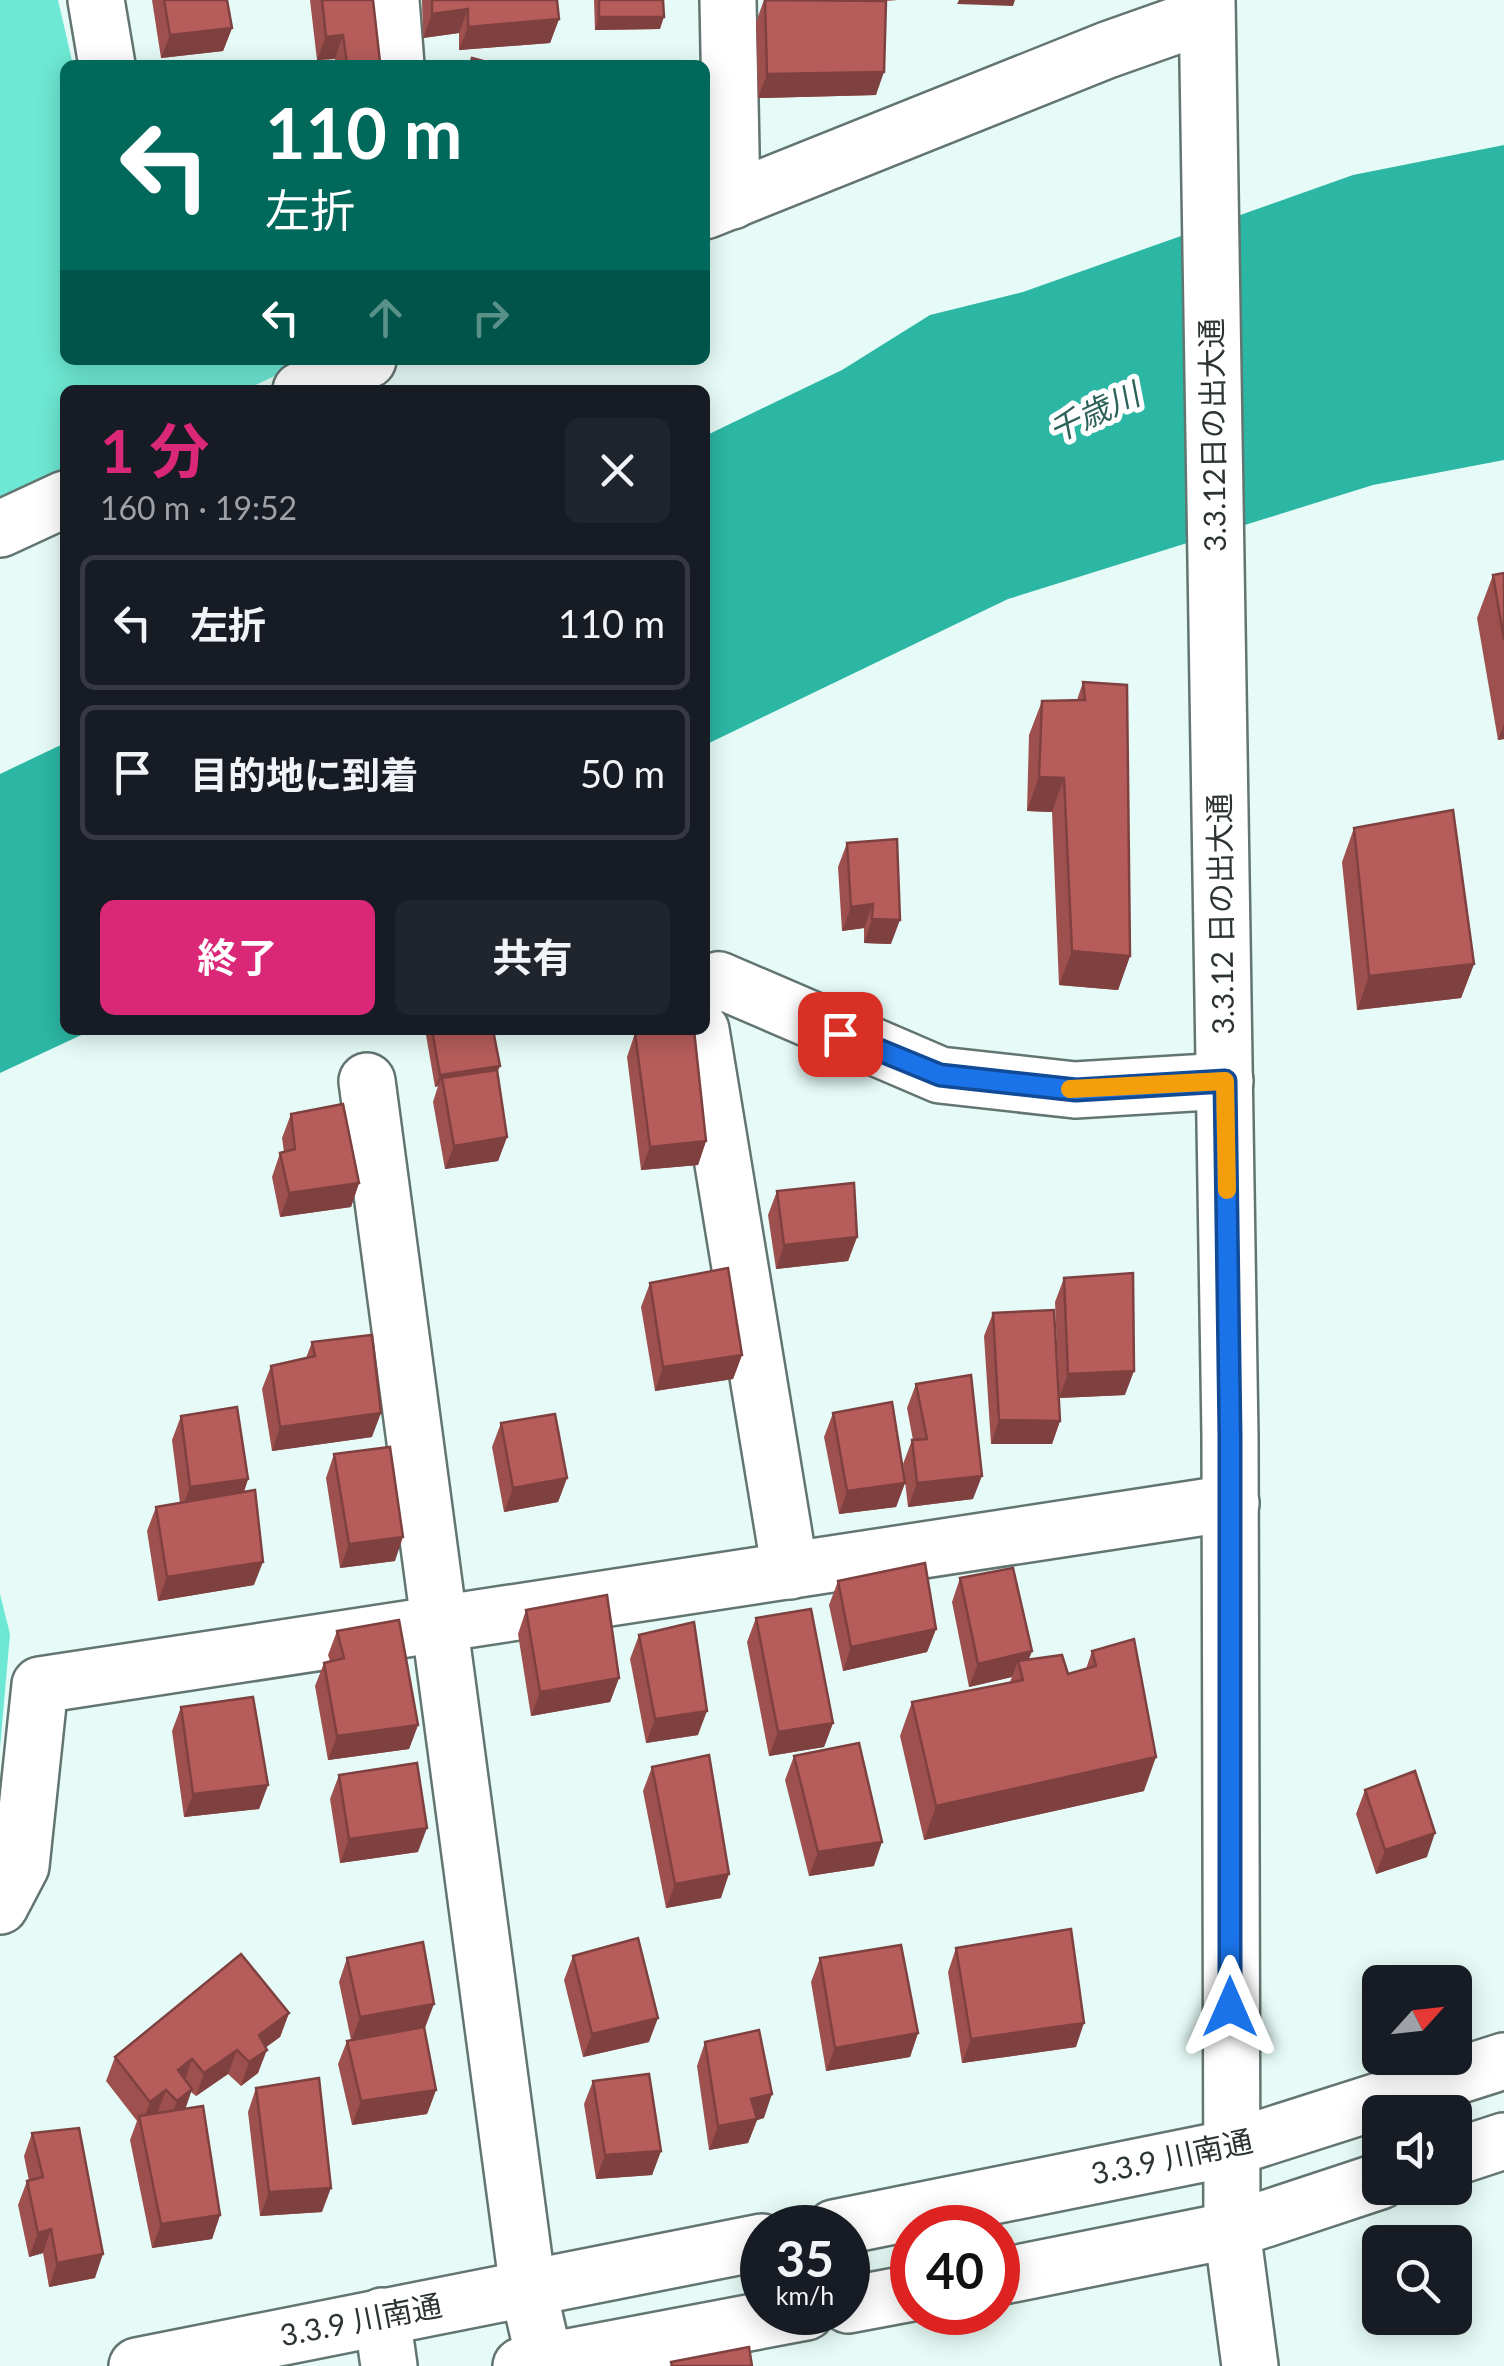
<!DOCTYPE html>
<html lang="ja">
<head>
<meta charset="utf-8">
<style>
  :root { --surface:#171b24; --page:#20242c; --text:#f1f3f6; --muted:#9ea1a6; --line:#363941; --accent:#db2777 }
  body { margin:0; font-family:Lato,"Noto Sans JP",sans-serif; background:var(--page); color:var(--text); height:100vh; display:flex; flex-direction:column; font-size:38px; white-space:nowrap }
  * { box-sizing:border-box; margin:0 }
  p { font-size:32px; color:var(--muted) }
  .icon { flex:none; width:55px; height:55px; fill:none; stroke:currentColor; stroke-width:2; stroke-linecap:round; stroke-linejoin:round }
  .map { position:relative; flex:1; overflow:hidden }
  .panel { position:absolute; left:60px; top:385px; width:650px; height:650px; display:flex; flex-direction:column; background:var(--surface); border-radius:15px; box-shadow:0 5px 25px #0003 }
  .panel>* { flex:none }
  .top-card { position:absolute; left:60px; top:60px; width:650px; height:305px; border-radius:15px; box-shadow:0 5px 25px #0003; background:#00695c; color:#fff; overflow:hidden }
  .needle { width:65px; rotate:63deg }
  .buttons { position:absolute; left:1362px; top:1965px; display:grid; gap:20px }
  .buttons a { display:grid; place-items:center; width:110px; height:110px; border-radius:15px; background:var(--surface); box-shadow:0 5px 25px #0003; font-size:50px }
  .speed { position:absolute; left:740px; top:2205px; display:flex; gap:20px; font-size:50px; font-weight:700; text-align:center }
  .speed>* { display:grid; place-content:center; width:130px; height:130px; border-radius:50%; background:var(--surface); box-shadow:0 5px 25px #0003; line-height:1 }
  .speed small { font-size:25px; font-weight:400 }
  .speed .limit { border:15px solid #d22; background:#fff; color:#111 }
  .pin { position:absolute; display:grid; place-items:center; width:85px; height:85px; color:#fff; margin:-42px; border-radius:20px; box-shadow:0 5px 15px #0006 }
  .me { position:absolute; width:110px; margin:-55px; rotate:0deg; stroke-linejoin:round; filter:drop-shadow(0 0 8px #0008) }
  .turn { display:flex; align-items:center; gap:35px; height:210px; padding:0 40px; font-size:45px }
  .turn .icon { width:130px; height:130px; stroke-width:2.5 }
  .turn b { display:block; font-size:70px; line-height:85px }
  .lanes { display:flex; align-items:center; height:95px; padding:0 40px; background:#0003; justify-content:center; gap:50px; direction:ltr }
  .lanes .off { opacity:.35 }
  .round { display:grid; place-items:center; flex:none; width:105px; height:105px; border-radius:15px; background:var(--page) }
  .summary { display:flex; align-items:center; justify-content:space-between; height:170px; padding:0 40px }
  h1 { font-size:60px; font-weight:700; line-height:75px; color:var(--accent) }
  .cta { display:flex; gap:20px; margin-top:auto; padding:20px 40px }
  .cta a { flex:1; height:115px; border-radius:15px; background:var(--accent); color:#fff; font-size:40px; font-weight:700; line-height:115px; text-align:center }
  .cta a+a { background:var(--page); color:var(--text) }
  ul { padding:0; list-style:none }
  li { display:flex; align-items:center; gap:30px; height:135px; margin:0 20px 15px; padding:0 20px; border:5px solid var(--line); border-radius:15px }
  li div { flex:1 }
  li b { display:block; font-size:38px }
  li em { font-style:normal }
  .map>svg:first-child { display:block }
  .green { fill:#6de8d4 }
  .water { fill:#2cb7a4 }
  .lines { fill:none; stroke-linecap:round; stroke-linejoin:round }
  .minor-casing { stroke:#637571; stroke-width:60 }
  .tertiary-casing { stroke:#637571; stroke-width:60 }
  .minor { stroke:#fff; stroke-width:55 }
  .tertiary { stroke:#fff; stroke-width:55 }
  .wall { fill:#9d504e }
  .shaded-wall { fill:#7f4140 }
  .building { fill:#b65d5b; stroke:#7f4140; stroke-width:2.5 }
  .route-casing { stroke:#114b97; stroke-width:25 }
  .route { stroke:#1a73e8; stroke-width:18 }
  .slow { stroke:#f59e0b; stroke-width:18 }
  .labels { text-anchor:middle; stroke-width:10; stroke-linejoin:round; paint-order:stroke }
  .street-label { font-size:30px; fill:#2c3432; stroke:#fff }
  .water-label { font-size:32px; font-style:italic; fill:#2d6259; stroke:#fff }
</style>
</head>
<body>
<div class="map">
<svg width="1504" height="2366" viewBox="0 0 1504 2366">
  <rect width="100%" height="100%" fill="#e6fbf7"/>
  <g class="green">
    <polygon points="0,0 58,0 73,65 65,65 65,360 309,360 245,390 65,390 65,474 0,504"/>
    <polygon points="0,1594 10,1634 0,1748"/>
  </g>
  <g class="water">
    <polygon points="1504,145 1504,460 1373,485 1008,599 705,745 705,436 842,370 930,315 1023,292 1353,175"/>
    <polygon points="65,743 65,1030 92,1030 0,1073 0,774"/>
  </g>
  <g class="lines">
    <g class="minor-casing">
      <g id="minor">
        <polyline points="96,0 107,65"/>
        <polyline points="391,0 396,65"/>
        <polyline points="728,0 732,201"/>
        <polyline points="705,211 1107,50 1206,15"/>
        <polyline points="301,390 368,360"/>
        <polyline points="0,529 65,499"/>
        <polyline points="705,989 719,980 940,1075 1075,1090 1225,1081"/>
        <polyline points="701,1030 790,1571"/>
        <polyline points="367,1081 528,2289 545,2362"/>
        <polyline points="0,1906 21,1866 40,1685 1231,1503"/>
        <polyline points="382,2316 389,2366"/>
      </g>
    </g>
    <g class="tertiary-casing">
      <g id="tertiary">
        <polyline points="1207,0 1230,1436 1232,2230 1250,2366"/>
        <polyline points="1455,2157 1504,2141"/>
        <polyline points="834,2228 1231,2148 1504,2061"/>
        <polyline points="998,2277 1232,2230 1380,2181"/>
        <polyline points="848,2305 912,2293"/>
        <polyline points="137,2366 762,2242"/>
        <polyline points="521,2366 806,2312"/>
      </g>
    </g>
    <use href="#minor" class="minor"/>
    <use href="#tertiary" class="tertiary"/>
  </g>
  <g class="wall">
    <polygon points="152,0 227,0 232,28 223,51 161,58"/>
    <polygon points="310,0 373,0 379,65 335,65 335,59 317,60"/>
    <polygon points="422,0 557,0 559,19 550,43 459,50 459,33 423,38"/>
    <polygon points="594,0 663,0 660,29 595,30"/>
    <polygon points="764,0 898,0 886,1 876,95 758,98 756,22"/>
    <polygon points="1504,573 1504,739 1498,740 1477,618 1493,575"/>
    <polygon points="1083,682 1130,956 1118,990 1059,985 1052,812 1027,811 1029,735 1042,701 1077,700"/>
    <polygon points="1354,828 1474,964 1461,998 1357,1010 1342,862"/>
    <polygon points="847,843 891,944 864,943 864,928 842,931 838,867"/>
    <polygon points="428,1030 493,1030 497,1073 507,1137 498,1161 445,1169 433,1102 438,1086 435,1087 426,1035"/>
    <polygon points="635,1033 706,1141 698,1165 641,1170 627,1057"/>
    <polygon points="291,1114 359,1183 351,1207 280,1217 272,1177 280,1153 284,1152 282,1138"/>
    <polygon points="777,1191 857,1237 848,1261 776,1269 768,1215"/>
    <polygon points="1064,1278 1125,1395 1059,1398 1060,1421 1052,1444 991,1444 984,1336 993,1313 1059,1397 1055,1302"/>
    <polygon points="650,1283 742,1355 733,1379 655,1391 641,1307"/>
    <polygon points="312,1342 372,1437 272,1451 262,1389 271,1366 306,1358"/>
    <polygon points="916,1384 973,1499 908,1507 903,1464 912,1440 913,1440 907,1408"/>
    <polygon points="833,1413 905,1483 896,1507 839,1514 824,1437"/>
    <polygon points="181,1416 248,1479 244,1492 254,1585 158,1601 147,1531 156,1507 180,1503 172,1440"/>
    <polygon points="501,1423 567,1478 558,1502 504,1512 492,1447"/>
    <polygon points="334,1454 395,1561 340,1568 326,1478"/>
    <polygon points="960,1578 1032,1651 1028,1660 1068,1674 1086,1669 1092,1651 1144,1791 924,1840 900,1736 912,1702 1010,1682 1012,1677 969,1687 952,1602"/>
    <polygon points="838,1581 936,1629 927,1652 843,1671 829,1605"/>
    <polygon points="526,1610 619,1678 610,1702 531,1716 518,1634"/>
    <polygon points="756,1618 833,1723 824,1747 769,1756 747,1642"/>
    <polygon points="337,1631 418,1725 409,1749 328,1760 315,1686 324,1663 330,1661 328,1655"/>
    <polygon points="639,1635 698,1735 646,1743 630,1659"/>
    <polygon points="181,1707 268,1785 259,1809 184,1817 172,1731"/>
    <polygon points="794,1756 874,1866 809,1876 785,1780"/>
    <polygon points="652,1767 721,1898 666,1908 643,1791"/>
    <polygon points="339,1775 418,1852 340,1863 330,1799"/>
    <polygon points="1365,1790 1427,1857 1376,1874 1356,1814"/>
    <polygon points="956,1948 1076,2047 962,2063 948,1972"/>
    <polygon points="573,1956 649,2042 583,2057 564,1980"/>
    <polygon points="347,1958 425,2028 424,2028 436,2090 427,2114 352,2125 338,2064 347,2041 351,2040 339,1982"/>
    <polygon points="820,1958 918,2033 910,2057 826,2071 811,1982"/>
    <polygon points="289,2013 280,2037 266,2047 258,2073 241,2086 228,2074 196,2096 191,2092 185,2109 220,2215 212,2239 152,2248 130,2140 137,2121 106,2081 115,2057"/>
    <polygon points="705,2042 764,2118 757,2120 748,2143 709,2150 697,2066"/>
    <polygon points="593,2081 661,2151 652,2175 596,2179 584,2104"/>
    <polygon points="256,2088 322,2212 260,2216 248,2112"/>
    <polygon points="32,2133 95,2278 49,2287 43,2253 29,2257 18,2205 27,2181 29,2181 24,2156"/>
  </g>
  <g class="shaded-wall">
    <polygon points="959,0 1015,0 1013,6 957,4"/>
    <polygon points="468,9 459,33 423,38 432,14"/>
    <polygon points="599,17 664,17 660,29 595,30"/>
    <polygon points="559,19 550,43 459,50 468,27"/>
    <polygon points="232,28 223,51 161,58 170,35"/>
    <polygon points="343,35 335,59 317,60 326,37"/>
    <polygon points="884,72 876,95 758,98 767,74"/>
    <polygon points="1504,724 1504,739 1498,740"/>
    <polygon points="1039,777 1064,778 1052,812 1027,811"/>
    <polygon points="873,904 864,928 842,931 851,907"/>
    <polygon points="872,919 900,920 891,944 864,943"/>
    <polygon points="1072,951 1130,956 1118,990 1059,985"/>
    <polygon points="1474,964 1461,998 1357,1010 1369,976"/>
    <polygon points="500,1066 495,1078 442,1078 438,1086 435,1087 440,1075"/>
    <polygon points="507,1137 498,1161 445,1169 454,1146"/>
    <polygon points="706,1141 698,1165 641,1170 650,1147"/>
    <polygon points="359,1183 351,1207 280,1217 289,1193"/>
    <polygon points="857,1237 848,1261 776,1269 784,1245"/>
    <polygon points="742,1355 733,1379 655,1391 663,1367"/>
    <polygon points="1134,1371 1125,1395 1059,1398 1068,1374"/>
    <polygon points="381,1413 372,1437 272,1451 280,1427"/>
    <polygon points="999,1420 1060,1421 1052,1444 991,1444"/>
    <polygon points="982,1476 973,1499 908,1507 917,1483"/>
    <polygon points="567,1478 558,1502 504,1512 513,1488"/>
    <polygon points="248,1479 240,1503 181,1511 190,1487"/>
    <polygon points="905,1483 896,1507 839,1514 847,1491"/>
    <polygon points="403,1537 395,1561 340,1568 349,1544"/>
    <polygon points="263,1562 254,1585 158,1601 167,1577"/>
    <polygon points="936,1629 927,1652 843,1671 851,1647"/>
    <polygon points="1032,1651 1023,1675 1018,1661 1012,1677 969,1687 978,1664"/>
    <polygon points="619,1678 610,1702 531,1716 540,1692"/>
    <polygon points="707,1711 698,1735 646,1743 655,1719"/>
    <polygon points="833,1723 824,1747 769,1756 778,1732"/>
    <polygon points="418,1725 409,1749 328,1760 337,1736"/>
    <polygon points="1156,1757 1144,1791 924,1840 936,1806"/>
    <polygon points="268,1785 259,1809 184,1817 193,1794"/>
    <polygon points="427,1828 418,1852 340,1863 349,1839"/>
    <polygon points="1435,1833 1427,1857 1376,1874 1385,1850"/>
    <polygon points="882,1842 874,1866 809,1876 818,1852"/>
    <polygon points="729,1874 721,1898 666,1908 675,1884"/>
    <polygon points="434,2004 425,2028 351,2041 360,2017"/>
    <polygon points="289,2013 280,2037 250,2059 259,2035"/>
    <polygon points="658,2018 649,2042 583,2057 592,2034"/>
    <polygon points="1084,2023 1076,2047 962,2063 971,2039"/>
    <polygon points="918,2033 910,2057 826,2071 835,2048"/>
    <polygon points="237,2050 228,2074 196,2096 204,2073"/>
    <polygon points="267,2050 258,2073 241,2086 249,2062"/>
    <polygon points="192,2059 184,2083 178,2070"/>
    <polygon points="192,2089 184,2113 168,2125 177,2101"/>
    <polygon points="166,2090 157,2114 141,2126 150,2102"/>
    <polygon points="436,2090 427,2114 352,2125 361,2101"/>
    <polygon points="772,2094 764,2118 757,2120 748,2143 709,2150 718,2126 751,2099"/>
    <polygon points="661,2151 652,2175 596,2179 605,2155"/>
    <polygon points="331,2188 322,2212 260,2216 269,2192"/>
    <polygon points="220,2215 212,2239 152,2248 161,2224"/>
    <polygon points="51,2229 43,2253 29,2257 38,2233"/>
    <polygon points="103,2254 95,2278 49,2287 57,2263"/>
  </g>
  <g class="building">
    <polygon points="164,0 227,0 232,28 170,35"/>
    <polygon points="322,0 373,0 380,62 347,64 343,35 326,37"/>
    <polygon points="432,0 557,0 559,19 468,27 468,9 432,14"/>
    <polygon points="599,0 663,0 664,17 599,17"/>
    <polygon points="765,0 886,1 884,72 767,74"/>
    <polygon points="472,58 498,65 470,65"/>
    <polygon points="1504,573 1504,640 1493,575"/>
    <polygon points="1083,682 1127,685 1130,956 1072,951 1064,778 1039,777 1042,701 1085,700"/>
    <polygon points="1453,810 1474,964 1369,976 1354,828"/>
    <polygon points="897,839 900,920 872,919 873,904 851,907 847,843"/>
    <polygon points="432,1030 493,1030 500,1066 440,1075"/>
    <polygon points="652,1030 694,1030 706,1141 650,1147 635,1033"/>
    <polygon points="497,1070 507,1137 454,1146 442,1078"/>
    <polygon points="343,1104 359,1183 289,1193 280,1153 295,1149 291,1114"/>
    <polygon points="854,1183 857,1237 784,1245 777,1191"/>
    <polygon points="728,1268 742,1355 663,1367 650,1283"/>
    <polygon points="1133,1273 1134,1371 1068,1374 1064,1278"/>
    <polygon points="1054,1310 1060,1421 999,1420 993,1313"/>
    <polygon points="372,1335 381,1413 280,1427 271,1366 315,1356 312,1342"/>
    <polygon points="971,1375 982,1476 917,1483 912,1440 927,1439 916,1384"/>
    <polygon points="892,1402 905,1483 847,1491 833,1413"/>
    <polygon points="237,1407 248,1479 190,1487 181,1416"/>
    <polygon points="555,1414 567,1478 513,1488 501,1423"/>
    <polygon points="390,1447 403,1537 349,1544 334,1454"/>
    <polygon points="255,1490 263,1562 167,1577 156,1507"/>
    <polygon points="925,1563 936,1629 851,1647 838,1581"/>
    <polygon points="1013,1568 1032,1651 978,1664 960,1578"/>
    <polygon points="607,1595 619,1678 540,1692 526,1610"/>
    <polygon points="811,1609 833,1723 778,1732 756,1618"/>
    <polygon points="399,1620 418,1725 337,1736 324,1663 344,1658 337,1631"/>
    <polygon points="694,1622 707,1711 655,1719 639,1635"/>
    <polygon points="1134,1639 1156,1757 936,1806 912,1702 1023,1680 1018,1661 1062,1655 1068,1674 1096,1666 1092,1651"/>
    <polygon points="253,1697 268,1785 193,1794 181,1707"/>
    <polygon points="859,1743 882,1842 818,1852 794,1756"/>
    <polygon points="709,1755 729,1874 675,1884 652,1767"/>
    <polygon points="417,1763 427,1828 349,1839 339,1775"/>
    <polygon points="1415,1771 1435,1833 1385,1850 1365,1790"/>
    <polygon points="1071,1929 1084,2023 971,2039 956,1948"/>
    <polygon points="638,1938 658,2018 592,2034 573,1956"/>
    <polygon points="423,1942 434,2004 360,2017 347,1958"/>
    <polygon points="901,1945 918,2033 835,2048 820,1958"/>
    <polygon points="241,1954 289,2013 259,2035 267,2050 249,2062 237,2050 204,2073 192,2059 178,2070 192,2089 177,2101 166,2090 150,2102 115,2057"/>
    <polygon points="424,2027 436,2090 361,2101 347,2041"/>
    <polygon points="759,2030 772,2094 751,2099 757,2119 718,2126 705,2042"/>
    <polygon points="649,2074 661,2151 605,2155 593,2081"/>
    <polygon points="319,2078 331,2188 269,2192 256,2088"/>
    <polygon points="203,2106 220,2215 161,2224 139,2116"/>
    <polygon points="79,2128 103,2254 57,2263 51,2229 38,2233 27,2181 43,2177 32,2133"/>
    <polygon points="749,2347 752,2366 672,2366 671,2362"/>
  </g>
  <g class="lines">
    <g class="route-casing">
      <polyline id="route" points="840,1034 940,1075 1076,1090 1225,1081 1230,1436 1230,2007"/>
    </g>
    <use href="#route" class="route"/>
    <polyline class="slow" points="1070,1089 1225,1081 1227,1190"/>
  </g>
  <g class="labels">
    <g class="street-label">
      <text transform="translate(1214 435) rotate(-91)" y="10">3.3.12日の出大通</text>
      <text transform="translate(1222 914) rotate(-91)" y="10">3.3.12 日の出大通</text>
      <text transform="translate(1172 2158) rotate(-12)" y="10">3.3.9 川南通</text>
      <text transform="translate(361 2321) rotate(-11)" y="10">3.3.9 川南通</text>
    </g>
    <g class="water-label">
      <text transform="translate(1094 413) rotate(-25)" y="11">千歳川</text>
    </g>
  </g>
</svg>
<div class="buttons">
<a><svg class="needle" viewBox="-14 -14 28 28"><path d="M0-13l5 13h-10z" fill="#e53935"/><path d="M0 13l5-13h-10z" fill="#9ea1a6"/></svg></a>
<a><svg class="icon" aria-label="sound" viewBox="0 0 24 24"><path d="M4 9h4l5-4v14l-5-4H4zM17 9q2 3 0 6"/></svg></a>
<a><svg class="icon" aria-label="search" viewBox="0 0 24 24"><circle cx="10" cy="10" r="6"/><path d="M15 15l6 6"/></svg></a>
</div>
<div class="speed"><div>35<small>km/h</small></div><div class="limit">40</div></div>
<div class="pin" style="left:840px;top:1034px;background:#d93025"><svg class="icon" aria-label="arrive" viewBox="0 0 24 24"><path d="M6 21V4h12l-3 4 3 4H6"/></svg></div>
<svg class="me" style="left:1230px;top:2007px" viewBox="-20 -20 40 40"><path d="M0-17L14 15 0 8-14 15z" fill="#1a73e8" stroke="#fff" stroke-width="4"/></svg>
<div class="top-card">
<div class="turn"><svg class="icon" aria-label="left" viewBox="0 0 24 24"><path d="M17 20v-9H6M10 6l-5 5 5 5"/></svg><div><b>110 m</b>左折</div></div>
<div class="lanes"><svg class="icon" aria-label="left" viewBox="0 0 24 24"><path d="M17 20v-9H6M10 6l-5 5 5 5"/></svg><svg class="icon off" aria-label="ahead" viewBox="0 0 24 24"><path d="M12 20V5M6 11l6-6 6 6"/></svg><svg class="icon off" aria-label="right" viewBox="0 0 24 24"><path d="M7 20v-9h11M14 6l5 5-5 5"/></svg></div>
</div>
<section class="panel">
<div class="summary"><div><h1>1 分</h1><p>160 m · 19:52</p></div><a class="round"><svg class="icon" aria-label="close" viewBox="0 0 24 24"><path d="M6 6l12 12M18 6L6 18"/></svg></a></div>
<ul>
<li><svg class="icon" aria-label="left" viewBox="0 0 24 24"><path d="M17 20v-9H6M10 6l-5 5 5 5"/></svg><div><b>左折</b></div><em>110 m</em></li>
<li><svg class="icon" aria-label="arrive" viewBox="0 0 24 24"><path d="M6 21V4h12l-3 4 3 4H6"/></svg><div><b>目的地に到着</b></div><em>50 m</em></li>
</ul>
<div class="cta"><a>終了</a><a>共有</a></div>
</section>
</div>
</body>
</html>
